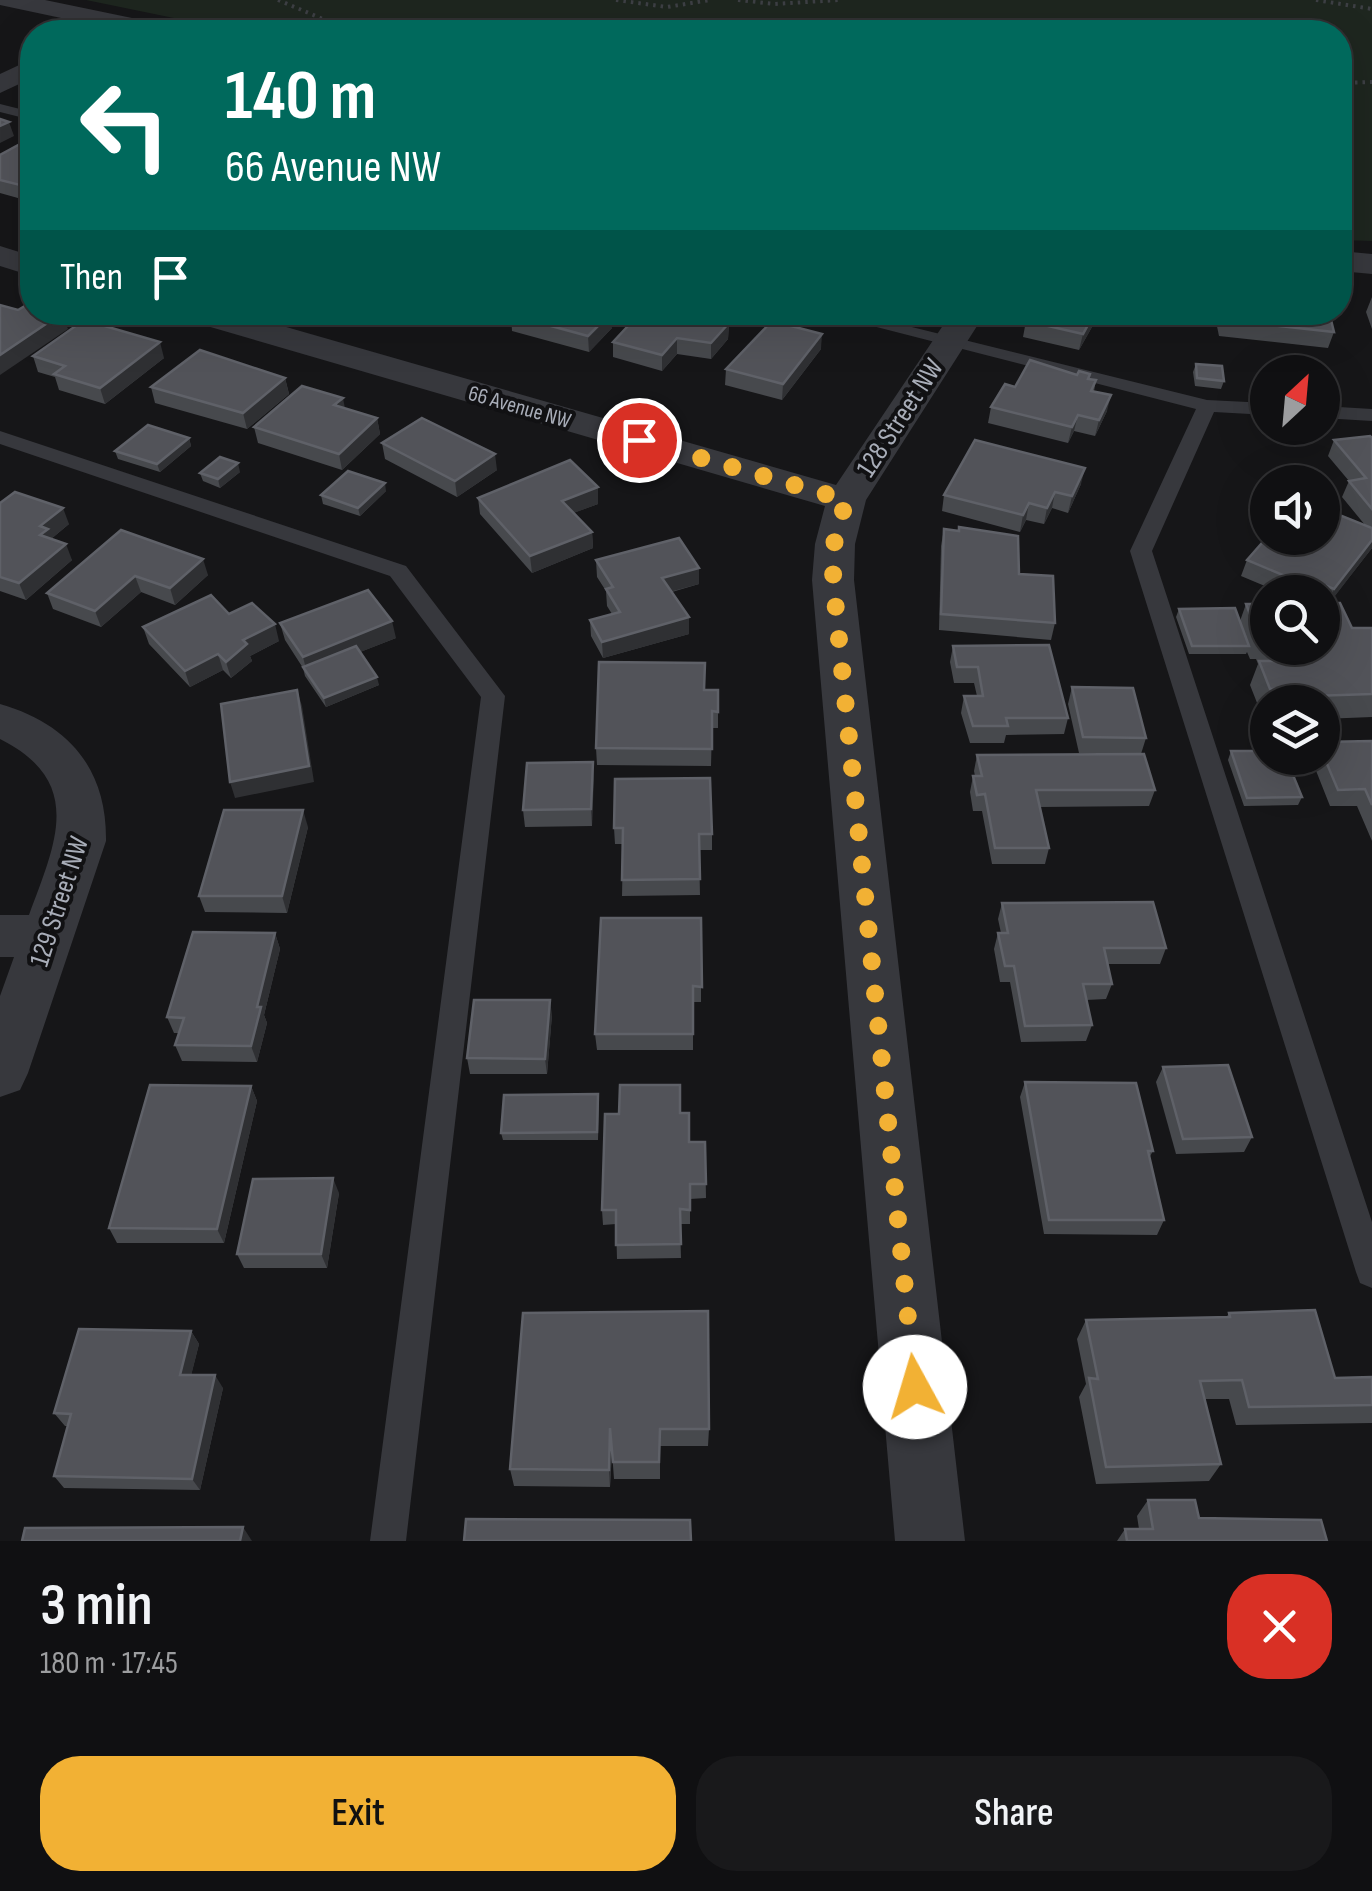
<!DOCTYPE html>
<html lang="en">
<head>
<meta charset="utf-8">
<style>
  :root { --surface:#101012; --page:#19191b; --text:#f1f3f6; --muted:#9c9d9f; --line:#303032; --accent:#f2b134 }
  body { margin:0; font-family:"Sofia Sans Condensed",sans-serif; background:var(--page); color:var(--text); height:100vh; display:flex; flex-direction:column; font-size:38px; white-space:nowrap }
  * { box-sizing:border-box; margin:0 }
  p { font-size:32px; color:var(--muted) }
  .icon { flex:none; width:55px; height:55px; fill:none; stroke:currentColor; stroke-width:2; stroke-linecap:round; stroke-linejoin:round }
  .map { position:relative; height:1541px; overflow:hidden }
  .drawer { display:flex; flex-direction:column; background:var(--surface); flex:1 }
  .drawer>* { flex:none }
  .banner { position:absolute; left:20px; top:20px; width:1332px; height:305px; border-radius:40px; box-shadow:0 10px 40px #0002,0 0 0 2px var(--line); background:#00695c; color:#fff; overflow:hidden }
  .needle { width:65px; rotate:26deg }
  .fabs { position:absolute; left:1250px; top:355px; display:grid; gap:20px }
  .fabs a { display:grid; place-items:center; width:90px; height:90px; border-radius:50%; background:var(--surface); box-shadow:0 10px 40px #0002,0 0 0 2px var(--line); font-size:50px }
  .pin { position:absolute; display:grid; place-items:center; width:85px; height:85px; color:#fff; margin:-42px; border:5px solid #fff; border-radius:50%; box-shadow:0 2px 10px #0007 }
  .me { position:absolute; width:110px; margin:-55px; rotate:354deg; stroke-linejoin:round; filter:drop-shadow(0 0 8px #0008) }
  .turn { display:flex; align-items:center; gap:35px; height:210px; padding:0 40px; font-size:45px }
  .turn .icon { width:130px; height:130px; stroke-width:2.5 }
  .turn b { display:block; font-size:70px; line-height:85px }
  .then { display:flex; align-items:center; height:95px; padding:0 40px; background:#0003; gap:20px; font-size:38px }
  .round { display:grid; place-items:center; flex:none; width:105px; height:105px; border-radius:40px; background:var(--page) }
  .summary { display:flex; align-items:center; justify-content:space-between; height:170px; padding:0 40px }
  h1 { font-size:60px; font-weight:600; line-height:75px }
  .button { display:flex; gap:20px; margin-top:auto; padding:20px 40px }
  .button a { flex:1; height:115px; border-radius:40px; background:var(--accent); color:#111; font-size:40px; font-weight:600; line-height:115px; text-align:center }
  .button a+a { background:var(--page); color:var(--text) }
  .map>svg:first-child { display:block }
  .green { fill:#1e261f }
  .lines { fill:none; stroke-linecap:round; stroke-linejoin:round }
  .path { stroke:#3d3f44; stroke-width:4; stroke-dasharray:2.5 5; stroke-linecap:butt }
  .service { fill:#37383d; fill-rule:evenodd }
  .minor { fill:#37383d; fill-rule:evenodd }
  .wall { fill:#47494d }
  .shaded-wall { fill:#2f3033 }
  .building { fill:#525359; stroke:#5f6168; stroke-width:2.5 }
  .route { stroke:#f2b134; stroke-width:18; stroke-dasharray:0 32.4 }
  .labels { text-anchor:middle; stroke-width:8; stroke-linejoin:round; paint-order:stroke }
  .far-street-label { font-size:22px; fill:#a8adb8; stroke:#111113 }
  .street-label { font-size:28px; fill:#a8adb8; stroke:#111113 }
</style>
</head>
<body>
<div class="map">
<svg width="1372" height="1541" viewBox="0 0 1372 1541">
  <rect width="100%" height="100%" fill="#161618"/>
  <polygon class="green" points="86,0 1372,0 1372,241 1340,240 1340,32 242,32"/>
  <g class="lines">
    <g class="path">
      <polyline points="278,0 330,22 399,22 477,32"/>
      <polyline points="616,0 667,7 710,0"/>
      <polyline points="738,0 775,4 838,0"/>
      <polyline points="1316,0 1372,9"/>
      <polyline points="575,32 609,32"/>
      <polyline points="680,32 731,32"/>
      <polyline points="1340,83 1372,82"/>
    </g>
    <g class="service">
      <polygon points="0,104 32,112 32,120 0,112"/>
      <polygon points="818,312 851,312 1207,400 1268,403 1268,415 1214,412 1152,551 1372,1222 1372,1288 1360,1283 1356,1272 1130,551 1196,409"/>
      <polygon points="1322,406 1372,409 1372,421 1322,418"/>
      <polygon points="0,431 406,566 505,696 406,1541 370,1541 481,697 390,576 0,444"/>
    </g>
    <g class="minor">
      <polygon points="0,0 45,0 161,24 174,32 127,32 0,5"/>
      <polygon points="32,59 32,78 0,93 0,74"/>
      <polygon points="0,246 32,256 32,276 0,266"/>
      <polygon points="1340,251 1372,254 1372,274 1340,271"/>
      <polygon points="178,312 234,312 836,485 952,312 986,312 866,500 855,544 854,580 965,1541 895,1541 812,580 815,544 825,506 183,319"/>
      <path d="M0,704C69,724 107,769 106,841L28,1073L20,1090L0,1097V996L14,957H0V915H29C55,844 86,782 0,739Z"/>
    </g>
  </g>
  <g class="wall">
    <polygon points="32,147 25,200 0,193 0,155"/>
    <polygon points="1372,297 1372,329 1366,312"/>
    <polygon points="440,312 501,312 493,320 470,314 464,319"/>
    <polygon points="1031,312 1148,312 1142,325 1112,318 1107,327 1092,327 1079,350 1023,337 1026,321"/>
    <polygon points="1214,312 1329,312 1334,332 1328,348 1219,336"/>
    <polygon points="511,315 612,328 589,352 512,331"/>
    <polygon points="729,323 728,339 711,359 677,354 662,371 613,357 613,342"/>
    <polygon points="821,349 782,400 725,385 726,369"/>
    <polygon points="33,356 164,358 105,404 59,390 55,377 38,372"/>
    <polygon points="1196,364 1224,381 1221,389 1195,386 1193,372"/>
    <polygon points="1077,375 1096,380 1094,391 1107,411 1095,436 1074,431 1068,443 988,423 991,407 1015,387"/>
    <polygon points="285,378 289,394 247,429 155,403 151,387"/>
    <polygon points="345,408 377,418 380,434 342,470 258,443 254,427"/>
    <polygon points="189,438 191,446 160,472 118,459 115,451"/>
    <polygon points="1372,438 1372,548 1329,603 1352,628 1372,628 1372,717 1322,719 1322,702 1268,702 1268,713 1261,713 1250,685 1258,664 1256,659 1250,659 1247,652 1246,654 1189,654 1176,617 1179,609 1240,621 1246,604 1268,604 1268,648 1322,648 1322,592 1279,592 1241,576 1247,560 1365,525 1342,497 1349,481 1328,456 1334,440"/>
    <polygon points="382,443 497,470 457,497 385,459"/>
    <polygon points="240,472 220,488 203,481 200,473"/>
    <polygon points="1081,484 1068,513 1052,508 1044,524 1026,520 1020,532 942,511 944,495"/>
    <polygon points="386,491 360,516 323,504 321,495"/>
    <polygon points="478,498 598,504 573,513 592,532 593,548 532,573 480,514"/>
    <polygon points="0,503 69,524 51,539 72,560 26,600 0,591"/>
    <polygon points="944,529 1019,574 1055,623 1051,640 939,630 941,546"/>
    <polygon points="121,530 208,575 175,605 141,592 101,627 53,609 47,593"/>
    <polygon points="596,560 699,568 699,584 672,592 689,634 603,658 591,636 590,620 612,614 607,606 606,591 597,577"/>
    <polygon points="229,614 279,641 250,656 252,661 231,678 223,670 190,687 149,644 143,627"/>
    <polygon points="280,623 396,638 360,652 379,685 326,707 305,676 303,668 285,640"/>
    <polygon points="953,646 1068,718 1064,734 1006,735 1004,743 970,743 961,713 964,696 977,696 974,683 954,683 950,662"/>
    <polygon points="1072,687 1146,738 1141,754 1079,753 1068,704"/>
    <polygon points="704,690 718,690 718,728 712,728 711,766 597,765 596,748"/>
    <polygon points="1372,741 1372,841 1357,806 1330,806 1311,758 1322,758 1322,742"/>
    <polygon points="1231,751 1302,797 1298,805 1244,806 1228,760"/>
    <polygon points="977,755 1155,790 1149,806 1040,807 1049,848 1045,864 992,864 982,811 973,811 970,792 973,776 975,776 974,771"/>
    <polygon points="593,762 592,826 525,827 523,810"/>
    <polygon points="308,827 287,913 205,912 199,896"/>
    <polygon points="614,828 712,834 712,850 699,850 700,895 622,896 623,844 615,844"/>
    <polygon points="1002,903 1166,948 1160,964 1107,964 1112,984 1106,999 1086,1000 1092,1025 1086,1041 1021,1042 1010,982 1000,982 994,949 998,933 1001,933 998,919"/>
    <polygon points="701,918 701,1002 693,1002 693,1050 597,1050 595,1034"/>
    <polygon points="275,933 280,949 264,1015 267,1023 257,1062 182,1061 175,1045 179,1033 174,1033 167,1017"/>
    <polygon points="552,1015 547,1074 470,1074 467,1058"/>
    <polygon points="1163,1067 1252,1137 1244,1152 1176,1154 1156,1082"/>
    <polygon points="1025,1082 1153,1151 1149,1158 1164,1220 1157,1235 1044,1234 1020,1097"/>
    <polygon points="251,1086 257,1101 224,1243 117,1243 109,1228"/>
    <polygon points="599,1102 598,1140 503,1140 501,1133"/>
    <polygon points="680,1113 689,1142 705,1142 706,1198 690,1199 690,1224 680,1224 681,1258 617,1259 616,1224 603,1225 602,1210"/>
    <polygon points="339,1193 327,1268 244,1268 237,1254"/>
    <polygon points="523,1313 709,1429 708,1446 660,1446 660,1479 614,1479 612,1452 610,1487 514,1486 510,1469"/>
    <polygon points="1229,1313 1335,1378 1372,1377 1372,1423 1236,1425 1229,1399 1205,1399 1221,1464 1209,1481 1096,1484 1079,1397 1086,1384 1077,1339 1086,1320 1226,1318"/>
    <polygon points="191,1331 199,1344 191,1375 223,1388 200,1490 64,1488 54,1476 68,1426 65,1426 54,1413"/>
    <polygon points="1148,1500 1199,1518 1327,1541 1117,1541 1125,1529 1139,1529 1137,1516"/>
  </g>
  <g class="shaded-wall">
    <polygon points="9,122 14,136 0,143 0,126"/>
    <polygon points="32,179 32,196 25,200 20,185"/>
    <polygon points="492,312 501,312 493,320"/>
    <polygon points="1095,312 1092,327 1079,350 1083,334"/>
    <polygon points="62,313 68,329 0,375 0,355"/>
    <polygon points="611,313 612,328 589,352 588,336"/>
    <polygon points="729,323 728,339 711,359 711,343"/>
    <polygon points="822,334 821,349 782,400 783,384"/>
    <polygon points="677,338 677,354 662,371 662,355"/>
    <polygon points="160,342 164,358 105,404 100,388"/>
    <polygon points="285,378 289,394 247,429 243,413"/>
    <polygon points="1111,395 1107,411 1095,436 1099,420"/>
    <polygon points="343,398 346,414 334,405"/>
    <polygon points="1078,415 1074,431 1068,443 1072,427"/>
    <polygon points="377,418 380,434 342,470 339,454"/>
    <polygon points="189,438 191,446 160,472 157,464"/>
    <polygon points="495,454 497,470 457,497 455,481"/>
    <polygon points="238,463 240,472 220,488 218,479"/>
    <polygon points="1085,468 1081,484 1068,513 1072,496"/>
    <polygon points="385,483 386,491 360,516 358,508"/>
    <polygon points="598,487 598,504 563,517 562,501"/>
    <polygon points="1055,492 1052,508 1044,524 1047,508"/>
    <polygon points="1029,503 1026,520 1020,532 1023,515"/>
    <polygon points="63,508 69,524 51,539 40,535 40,526"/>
    <polygon points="592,532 593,548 532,573 530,556"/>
    <polygon points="1372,540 1372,548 1328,605 1334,589"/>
    <polygon points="66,544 72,560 26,600 19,583"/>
    <polygon points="203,559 208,575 175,605 170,588"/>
    <polygon points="699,568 699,584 662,594 662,578"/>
    <polygon points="135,576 141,592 101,627 95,611"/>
    <polygon points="1302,576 1296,592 1293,592 1297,581"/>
    <polygon points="689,617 689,634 603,658 602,642"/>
    <polygon points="392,621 396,638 307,673 303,657"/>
    <polygon points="275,624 279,641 250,656 252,661 231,678 226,662 243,640"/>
    <polygon points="218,654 223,670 190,687 185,671"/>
    <polygon points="377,677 379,685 326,707 324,698"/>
    <polygon points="297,690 302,706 314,782 235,798 230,782"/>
    <polygon points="593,762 594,779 592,826 591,809"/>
    <polygon points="303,810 308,827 287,913 282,896"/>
    <polygon points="275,933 280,949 264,1015 267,1023 257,1062 251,1046 257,1007"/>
    <polygon points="550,1000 552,1015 547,1074 545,1059"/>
    <polygon points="251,1086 257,1101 224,1243 217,1229"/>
    <polygon points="333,1178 339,1193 327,1268 321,1254"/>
    <polygon points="191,1331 199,1344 188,1388 180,1375"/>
    <polygon points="215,1375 223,1388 200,1490 192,1479"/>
    <polygon points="610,1428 612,1446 610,1487 609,1470"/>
    <polygon points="243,1527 252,1541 240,1541"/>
  </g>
  <g class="building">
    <polygon points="0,119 9,122 0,126"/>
    <polygon points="20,144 32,147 32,179 20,185 0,180 0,155"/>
    <polygon points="30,303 32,304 32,312 62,313 0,355 0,305 18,310"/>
    <polygon points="514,312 611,312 611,313 588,336 511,315"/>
    <polygon points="641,312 688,312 729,323 711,343 677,338 662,355 613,342"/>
    <polygon points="1031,312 1095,312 1083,334 1026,321"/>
    <polygon points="1222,312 1329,312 1334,332 1223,320"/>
    <polygon points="84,320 160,342 100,388 54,374 65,366 33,356"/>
    <polygon points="772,321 822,334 783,384 726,369"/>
    <polygon points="200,350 285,378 243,413 151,387"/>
    <polygon points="1030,360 1077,375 1079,371 1090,374 1088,379 1096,380 1091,391 1111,395 1099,420 1078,415 1072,427 991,407 1005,384 1015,387"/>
    <polygon points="1196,364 1222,366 1224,381 1197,378"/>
    <polygon points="302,386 343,398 334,405 377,418 339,454 254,427"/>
    <polygon points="422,418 495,454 455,481 382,443"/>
    <polygon points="148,425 189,438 157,464 115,451"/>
    <polygon points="1370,436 1372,438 1372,509 1349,481 1366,478 1334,440"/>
    <polygon points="975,440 1085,468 1072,496 1055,492 1047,508 1029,503 1023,515 944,495"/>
    <polygon points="220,457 238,463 218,479 200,473"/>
    <polygon points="570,460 598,487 562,501 592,532 530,556 478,498"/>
    <polygon points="348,471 385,483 358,508 321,495"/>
    <polygon points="15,492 63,508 40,526 48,529 40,535 66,544 19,583 0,577 0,503"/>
    <polygon points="1322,508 1372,528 1372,540 1334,589 1302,576 1297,581 1247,560 1268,536 1268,538 1322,538"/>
    <polygon points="959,527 1018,536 1019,574 1053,576 1055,623 941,614 944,529 959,531"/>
    <polygon points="121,530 203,559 170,588 135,576 95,611 47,593"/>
    <polygon points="679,538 699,568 662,578 689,617 602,642 590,620 620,612 606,589 613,587 596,560"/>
    <polygon points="368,590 392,621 303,657 280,623"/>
    <polygon points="211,595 229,614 252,603 275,624 243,640 247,644 226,662 218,654 185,671 143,627"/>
    <polygon points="1322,603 1340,603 1352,628 1372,628 1372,694 1281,697 1278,689 1270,689 1259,661 1296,661 1290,648 1322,648"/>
    <polygon points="1246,604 1268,604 1268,641 1265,635 1258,635"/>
    <polygon points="1235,608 1249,646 1192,646 1179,609"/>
    <polygon points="1049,645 1068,718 1006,718 1008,726 973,726 964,696 983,696 978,667 957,667 953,646"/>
    <polygon points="356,646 377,677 324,698 303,667"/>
    <polygon points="599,662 705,663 704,690 718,690 718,712 712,711 712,749 596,748"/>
    <polygon points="1072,687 1133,688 1146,738 1083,737"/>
    <polygon points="297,690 309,766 230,782 221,704"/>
    <polygon points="1372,741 1372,805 1365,789 1338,790 1322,752 1322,742"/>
    <polygon points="1231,751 1268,751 1268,758 1286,758 1302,797 1247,798"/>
    <polygon points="1144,754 1155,790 1036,790 1049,848 995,848 985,794 977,795 973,776 982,776 977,755"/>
    <polygon points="593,762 591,809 523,810 527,763"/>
    <polygon points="710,778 712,834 699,834 700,879 622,880 623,828 614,828 615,779"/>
    <polygon points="224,810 303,810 282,896 199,896"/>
    <polygon points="1153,902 1166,948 1104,948 1112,984 1083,984 1092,1025 1025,1026 1014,966 1005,966 998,933 1008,933 1002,903"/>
    <polygon points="601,918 701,918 702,987 693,986 693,1034 595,1034"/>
    <polygon points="193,932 275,933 257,1007 261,1007 251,1046 175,1045 184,1018 167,1017"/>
    <polygon points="474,1000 550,1000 545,1059 467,1058"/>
    <polygon points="1228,1065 1252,1137 1183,1139 1163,1067"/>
    <polygon points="1025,1082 1136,1083 1153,1151 1148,1151 1164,1220 1049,1220"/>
    <polygon points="150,1085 251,1086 217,1229 109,1228"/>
    <polygon points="620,1085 680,1085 680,1113 689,1113 689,1142 705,1142 706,1184 690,1184 690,1210 680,1209 681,1244 616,1245 616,1210 602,1210 605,1114 619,1114"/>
    <polygon points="598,1094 597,1132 501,1133 504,1095"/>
    <polygon points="333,1178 321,1254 237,1254 253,1179"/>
    <polygon points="1315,1310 1335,1378 1372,1377 1372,1405 1249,1407 1242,1380 1200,1381 1221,1464 1106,1467 1089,1378 1098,1379 1086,1320 1230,1317 1229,1313"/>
    <polygon points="708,1311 709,1429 660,1429 659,1462 613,1462 610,1428 609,1470 510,1469 523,1313"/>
    <polygon points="79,1329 191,1331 180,1375 215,1375 192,1479 54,1476 71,1414 54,1413"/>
    <polygon points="1148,1500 1195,1500 1199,1518 1321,1520 1327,1541 1127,1541 1125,1529 1153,1529"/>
    <polygon points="466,1519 690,1520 691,1541 464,1541"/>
    <polygon points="243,1527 240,1541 22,1541 25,1528"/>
  </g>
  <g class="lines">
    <polyline class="route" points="639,440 846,500 834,544 833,580 915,1387"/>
  </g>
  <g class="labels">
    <g class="far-street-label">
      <text transform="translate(520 406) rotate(16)" y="8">66 Avenue NW</text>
    </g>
    <g class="street-label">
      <text transform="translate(899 417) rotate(-57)" y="10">128 Street NW</text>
      <text transform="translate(58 901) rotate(-72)" y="10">129 Street NW</text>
    </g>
  </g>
</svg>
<div class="fabs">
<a><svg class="needle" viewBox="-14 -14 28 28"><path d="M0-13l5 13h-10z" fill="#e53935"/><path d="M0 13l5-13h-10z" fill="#9c9d9f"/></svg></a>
<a><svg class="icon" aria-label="sound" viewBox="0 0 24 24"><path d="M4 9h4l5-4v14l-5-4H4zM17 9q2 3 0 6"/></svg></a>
<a><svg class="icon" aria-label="search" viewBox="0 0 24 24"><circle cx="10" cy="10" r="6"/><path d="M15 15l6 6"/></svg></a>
<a><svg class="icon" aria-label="layers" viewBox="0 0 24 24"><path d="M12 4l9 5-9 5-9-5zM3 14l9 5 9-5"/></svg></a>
</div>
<div class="pin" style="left:639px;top:440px;background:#d93025"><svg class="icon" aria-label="arrive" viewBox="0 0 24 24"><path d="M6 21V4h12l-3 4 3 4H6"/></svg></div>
<svg class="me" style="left:915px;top:1387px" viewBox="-20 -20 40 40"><circle r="19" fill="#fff"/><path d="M0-13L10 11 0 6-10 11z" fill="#f2b134"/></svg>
<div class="banner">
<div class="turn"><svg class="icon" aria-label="left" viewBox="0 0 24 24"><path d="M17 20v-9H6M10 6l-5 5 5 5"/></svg><div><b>140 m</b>66 Avenue NW</div></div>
<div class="then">Then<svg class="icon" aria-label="arrive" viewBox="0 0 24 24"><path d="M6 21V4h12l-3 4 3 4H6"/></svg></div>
</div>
</div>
<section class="drawer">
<div class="summary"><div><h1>3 min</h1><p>180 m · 17:45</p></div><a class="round" style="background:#d93025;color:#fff"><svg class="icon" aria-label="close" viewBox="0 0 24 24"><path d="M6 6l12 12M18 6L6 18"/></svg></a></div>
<div class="button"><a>Exit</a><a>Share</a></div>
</section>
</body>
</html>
